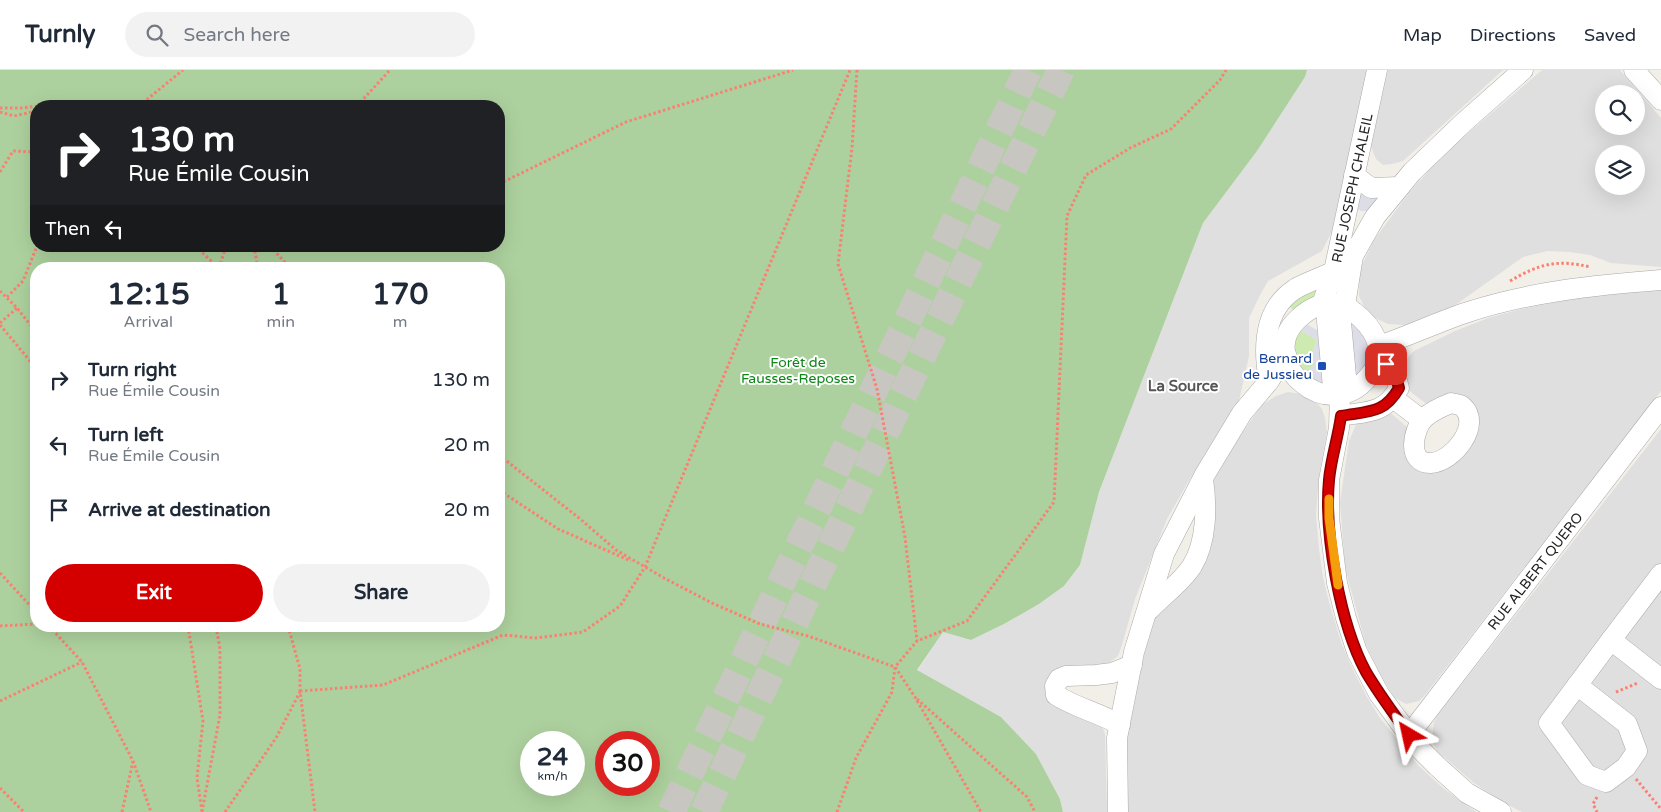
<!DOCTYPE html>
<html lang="en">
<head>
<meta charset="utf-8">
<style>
  :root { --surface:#fff; --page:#f2f2f3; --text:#1f2937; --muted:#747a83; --line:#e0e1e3; --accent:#d40000 }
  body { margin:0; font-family:"Varela Round",sans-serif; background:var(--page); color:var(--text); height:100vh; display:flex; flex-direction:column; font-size:19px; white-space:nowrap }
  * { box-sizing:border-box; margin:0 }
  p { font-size:16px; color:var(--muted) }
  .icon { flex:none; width:28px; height:28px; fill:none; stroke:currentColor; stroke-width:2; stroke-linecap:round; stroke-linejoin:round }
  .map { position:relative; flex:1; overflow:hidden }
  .side { position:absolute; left:30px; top:192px; width:475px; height:370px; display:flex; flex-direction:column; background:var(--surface); border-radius:20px; box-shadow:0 5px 20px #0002 }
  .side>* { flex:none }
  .hud { position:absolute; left:30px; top:30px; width:475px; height:152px; border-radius:20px; box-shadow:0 5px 20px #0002; background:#202124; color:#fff; overflow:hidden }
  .controls { position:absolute; left:1595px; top:15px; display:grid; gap:10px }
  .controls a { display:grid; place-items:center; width:50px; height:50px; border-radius:50%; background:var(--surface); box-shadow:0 5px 20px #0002; font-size:25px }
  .speed { position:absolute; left:520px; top:661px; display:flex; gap:10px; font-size:25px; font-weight:700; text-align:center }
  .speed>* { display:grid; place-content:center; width:65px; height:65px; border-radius:50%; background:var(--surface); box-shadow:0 5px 20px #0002; line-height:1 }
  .speed small { font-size:12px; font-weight:400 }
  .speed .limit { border:8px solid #d22; background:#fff; color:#111 }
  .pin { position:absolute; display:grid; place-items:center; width:42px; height:42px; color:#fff; margin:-21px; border-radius:10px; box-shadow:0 2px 8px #0006 }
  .me { position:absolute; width:55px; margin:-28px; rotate:324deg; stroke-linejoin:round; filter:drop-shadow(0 0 4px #0008) }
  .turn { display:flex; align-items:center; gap:18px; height:105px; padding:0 15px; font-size:22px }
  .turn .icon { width:65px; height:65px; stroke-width:2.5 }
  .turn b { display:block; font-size:35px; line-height:42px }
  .then { display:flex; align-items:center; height:48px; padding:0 15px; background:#0003; gap:10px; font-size:19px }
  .eta { display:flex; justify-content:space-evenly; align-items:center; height:85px; text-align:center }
  .eta b { font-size:30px; font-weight:700; line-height:35px }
  .primary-button { display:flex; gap:10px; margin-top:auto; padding:10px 15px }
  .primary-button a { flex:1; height:58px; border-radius:30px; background:var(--accent); color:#fff; font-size:20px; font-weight:700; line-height:58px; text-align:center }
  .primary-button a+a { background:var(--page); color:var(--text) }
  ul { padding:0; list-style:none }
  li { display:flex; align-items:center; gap:15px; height:65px; padding:0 15px }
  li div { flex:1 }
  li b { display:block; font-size:19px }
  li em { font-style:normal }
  header { display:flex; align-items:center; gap:30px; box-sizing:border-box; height:70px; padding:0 25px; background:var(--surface); border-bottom:1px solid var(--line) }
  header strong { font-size:24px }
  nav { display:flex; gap:28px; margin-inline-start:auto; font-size:18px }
  .search { width:350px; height:45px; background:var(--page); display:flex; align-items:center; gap:12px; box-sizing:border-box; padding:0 18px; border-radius:28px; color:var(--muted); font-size:19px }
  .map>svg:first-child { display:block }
  .residential { fill:#e0dfdf; fill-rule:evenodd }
  .grass { fill:#cdebb0 }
  .forest { fill:#add19e; fill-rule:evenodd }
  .plaza { fill:#dddde8 }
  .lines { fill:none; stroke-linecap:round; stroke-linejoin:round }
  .highway-tunnel { stroke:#c8c6c1; stroke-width:28; stroke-dasharray:28 14; stroke-linecap:butt }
  .minor-casing { stroke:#a9a9a9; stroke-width:21 }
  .path { stroke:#fa8072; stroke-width:3; stroke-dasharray:2.5 2.5; stroke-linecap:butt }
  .minor { stroke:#fff; stroke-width:20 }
  .route-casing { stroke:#8a0000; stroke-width:12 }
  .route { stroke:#d40000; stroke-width:9 }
  .slow { stroke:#f59e0b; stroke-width:9 }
  .transit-dot { fill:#1a4fb4; stroke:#fff; stroke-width:2 }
  .labels { text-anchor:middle; stroke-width:4; stroke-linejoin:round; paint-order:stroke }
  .street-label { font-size:14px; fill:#222; stroke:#fff }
  .transit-label { font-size:14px; fill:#164399; stroke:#fff; text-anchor:end }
  .park-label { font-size:14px; fill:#0c8416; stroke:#fff }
  .neighbourhood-label { font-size:15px; font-weight:bold; fill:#555; stroke:#fff }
</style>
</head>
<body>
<header>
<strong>Turnly</strong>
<div class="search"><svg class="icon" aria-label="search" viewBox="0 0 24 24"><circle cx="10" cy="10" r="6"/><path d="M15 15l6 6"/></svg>Search here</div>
<nav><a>Map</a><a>Directions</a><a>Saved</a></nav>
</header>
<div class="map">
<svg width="1661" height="742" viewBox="0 0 1661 742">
  <rect width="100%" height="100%" fill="#f2efe9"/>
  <g class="residential">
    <polygon points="1307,0 1369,0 1332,161 1322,181 1268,211 1259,227 1249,248 1249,286 1239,331 1188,412 1167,449 1135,529 1122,575 1118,586 1102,598 1050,606 1102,656 1105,664 1107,742 1063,742 1060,729 1036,684 1001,647 917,601 943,562 971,570 1004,554 1039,534 1064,516 1080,495 1099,422 1203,153 1257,81 1305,7"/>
    <polygon points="1388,0 1503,0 1403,91 1392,94 1383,95 1376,89 1371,77"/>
    <path d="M1542,0H1620L1661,48V197L1611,193L1590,185L1570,182L1547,181L1523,187L1454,236L1424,251L1405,255L1388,254L1375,248L1366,240L1359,226L1360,199L1374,170L1408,124L1433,96L1459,71ZM1604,24H1636V56H1604ZM1604,84H1636V116H1604Z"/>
    <polygon points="1648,220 1661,220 1661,321 1425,625 1419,631 1406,634 1395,628 1380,605 1366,575 1345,498 1340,432 1349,371 1358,350 1386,339 1407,357 1410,363 1404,375 1405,383 1416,396 1470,365 1448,324 1439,327 1431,334 1428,335 1403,316 1406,302 1404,294 1409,286 1414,281 1455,261 1491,247 1522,239 1591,225"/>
    <polygon points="1288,322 1302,324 1316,332 1322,339 1325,348 1327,362 1319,406 1316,445 1319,479 1323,507 1329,532 1341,572 1350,594 1367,627 1380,648 1419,696 1443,718 1476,742 1125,742 1125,695 1133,613 1150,549 1194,494 1212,408 1220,394 1262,335 1276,326"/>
    <polygon points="1661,359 1661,742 1522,742 1506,734 1474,713 1437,681 1434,675 1432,666 1434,652 1437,646"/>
  </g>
  <g class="grass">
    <polygon points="1317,215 1315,226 1293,240 1285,232"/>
    <path d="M1298,259L1317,270L1312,284L1314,295L1306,303C1292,286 1293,279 1298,259Z"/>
  </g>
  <path class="forest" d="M0,0H1307L1305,7L1257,81L1203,153L1099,422L1080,495L1064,516L1039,534L1004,554L971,570L943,562L917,600L1001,647L1036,684L1060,729L1063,742H0ZM36,36H499V176H36ZM36,199H499V556H36ZM531,672H574V715H531ZM606,672H649V715H606Z"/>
  <g class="plaza">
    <polygon points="1357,119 1382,124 1368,141 1360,141 1360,140 1356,139"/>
    <polygon points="1346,245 1365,262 1371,294 1353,316"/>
    <polygon points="1303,252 1322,263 1328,316 1315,311 1306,303 1314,295 1312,284 1317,270 1298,259"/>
  </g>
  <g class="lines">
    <g class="highway-tunnel">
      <polyline points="671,742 1028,0"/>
      <polyline points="704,742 906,319 1061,0"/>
    </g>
    <g class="minor-casing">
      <g id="minor">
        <polyline points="1634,0 1661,30"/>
        <polyline points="1354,105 1371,118 1399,117"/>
        <path d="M1334,233C1337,234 1342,234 1345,235C1348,237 1351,240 1354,242C1372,256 1388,279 1373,301C1331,363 1252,290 1299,248C1310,238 1319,234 1334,233Z"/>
        <path d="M1379,276C1408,266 1436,253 1465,243C1528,222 1595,215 1661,210"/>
        <path d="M1269,311C1263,278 1263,240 1295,219C1307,212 1321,208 1334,201"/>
        <polyline points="1338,322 1333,318 1326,240 1322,234 1334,201 1377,0"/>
        <polyline points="1340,324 1339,358 1329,410 1329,448 1337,513 1346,548 1357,582 1379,624 1418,677 1437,696 1467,723 1501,742"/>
        <polyline points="1340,324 1347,317 1340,242 1345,235 1353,186 1375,147 1412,102 1463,53 1523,0"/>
        <polyline points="1393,328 1422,350"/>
        <path d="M1451,333C1454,334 1459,334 1462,336C1483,354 1453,392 1431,393C1406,394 1413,359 1424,348C1432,341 1441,337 1451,333Z"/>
        <path d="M1341,346C1369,341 1384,344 1399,318L1394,301L1379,287"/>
        <polyline points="1661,504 1611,570 1661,609"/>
        <path d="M1149,540C1163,525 1181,513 1192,496C1207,472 1207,436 1203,409"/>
        <polyline points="1577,615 1627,654 1637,681 1626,697 1606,712 1587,705 1549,653 1611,570"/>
        <path d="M1120,655C1100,643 1076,638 1056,625L1055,616L1059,609L1066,606L1096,605L1112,603L1132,595"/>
        <polyline points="1409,665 1661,337"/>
        <polyline points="1118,742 1117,668 1134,582 1164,484 1204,406 1242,343 1269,311 1286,284"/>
      </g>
    </g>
    <g class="path">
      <polyline points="857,0 852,78 838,194 877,319 905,467 917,571"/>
      <polyline points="139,36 183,0"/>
      <polyline points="357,36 390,0"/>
      <polyline points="0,38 22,38 65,33 83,36"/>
      <polyline points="0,42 14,46 36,41"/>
      <polyline points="0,102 13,81 36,82"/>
      <polyline points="499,114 626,52 793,0"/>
      <polyline points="195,176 220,199"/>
      <polyline points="254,176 258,199"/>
      <polyline points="270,176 291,199"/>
      <polyline points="219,198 226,176"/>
      <path d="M1510,211C1539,194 1557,189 1590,197"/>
      <polyline points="0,221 17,238 36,262"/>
      <polyline points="7,227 23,211 37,176"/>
      <polyline points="0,253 17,238"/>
      <polyline points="0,255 36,298"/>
      <polyline points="499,385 579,448 616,480 664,508 712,533 760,554 808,566 895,597 915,627 981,742"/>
      <polyline points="499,420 558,459 631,491"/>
      <polyline points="0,503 36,542"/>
      <polyline points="0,556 36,554"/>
      <polyline points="49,556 82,592 133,691 151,742"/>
      <polyline points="188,556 203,651 197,708 202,741"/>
      <polyline points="288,556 300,599 300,621 315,742"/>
      <polyline points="300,621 383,615 503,565 536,568 583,562 620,536 645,497 850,0"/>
      <polyline points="1616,622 1638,613"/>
      <polyline points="917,629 1027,727 1035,742"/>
      <polyline points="0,631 82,592"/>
      <polyline points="1636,709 1661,739"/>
      <polyline points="0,718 24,742"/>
      <polyline points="1597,727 1593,734 1597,742"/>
      <polyline points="122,742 133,691"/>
      <polyline points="202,742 220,645 220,579 216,556"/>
      <polyline points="225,742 276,668 300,622"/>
      <polyline points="837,742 856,688 892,622 895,597 917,571 967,551 1054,432 1067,146 1086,105 1130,78 1171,59 1220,10 1226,0"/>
    </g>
    <use href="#minor" class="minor"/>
  </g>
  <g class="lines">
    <g class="route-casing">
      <path id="route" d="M1386,294L1394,301L1399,318C1384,344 1369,341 1341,346C1338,368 1331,388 1329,410C1324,464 1340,554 1366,602C1379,624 1394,644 1409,665"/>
    </g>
    <use href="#route" class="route"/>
    <polyline class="slow" points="1329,429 1329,448 1338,515"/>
  </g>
  <rect class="transit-dot" x="1317" y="291" width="10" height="10" rx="2.5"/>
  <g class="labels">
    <g class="street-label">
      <text transform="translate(1352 118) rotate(-78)" y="5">RUE JOSEPH CHALEIL</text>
      <text transform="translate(1535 501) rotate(-52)" y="5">RUE ALBERT QUERO</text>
    </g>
    <g class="transit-label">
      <text x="1312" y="293">Bernard<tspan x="1312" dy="16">de Jussieu</tspan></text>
    </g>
    <g class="park-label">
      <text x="798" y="297">Forêt de<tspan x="798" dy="16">Fausses-Reposes</tspan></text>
    </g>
    <g class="neighbourhood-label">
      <text x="1183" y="321">La Source</text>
    </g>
  </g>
</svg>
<div class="controls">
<a><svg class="icon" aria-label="search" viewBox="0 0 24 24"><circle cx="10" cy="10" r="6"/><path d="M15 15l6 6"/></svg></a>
<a><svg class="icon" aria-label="layers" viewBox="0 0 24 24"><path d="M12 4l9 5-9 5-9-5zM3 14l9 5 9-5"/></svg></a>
</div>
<div class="speed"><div>24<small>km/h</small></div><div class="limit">30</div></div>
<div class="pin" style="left:1386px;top:294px;background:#d93025"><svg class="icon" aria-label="arrive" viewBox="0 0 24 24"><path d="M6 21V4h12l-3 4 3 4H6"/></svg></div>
<svg class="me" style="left:1409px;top:665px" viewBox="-20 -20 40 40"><path d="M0-17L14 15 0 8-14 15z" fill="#d40000" stroke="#fff" stroke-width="4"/></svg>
<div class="hud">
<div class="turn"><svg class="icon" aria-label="right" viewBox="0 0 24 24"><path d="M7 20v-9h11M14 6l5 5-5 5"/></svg><div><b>130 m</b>Rue Émile Cousin</div></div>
<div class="then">Then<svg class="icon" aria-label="left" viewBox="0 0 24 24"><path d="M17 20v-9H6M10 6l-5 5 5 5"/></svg></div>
</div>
<section class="side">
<div class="eta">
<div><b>12:15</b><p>Arrival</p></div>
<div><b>1</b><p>min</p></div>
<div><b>170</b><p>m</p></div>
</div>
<ul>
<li><svg class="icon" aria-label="right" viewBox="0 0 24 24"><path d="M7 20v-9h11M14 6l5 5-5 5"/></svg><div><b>Turn right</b><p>Rue Émile Cousin</p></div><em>130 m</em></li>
<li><svg class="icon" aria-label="left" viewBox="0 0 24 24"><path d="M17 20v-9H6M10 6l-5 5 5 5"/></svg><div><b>Turn left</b><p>Rue Émile Cousin</p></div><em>20 m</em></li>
<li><svg class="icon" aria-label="arrive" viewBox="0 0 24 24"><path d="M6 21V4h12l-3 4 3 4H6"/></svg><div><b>Arrive at destination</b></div><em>20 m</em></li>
</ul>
<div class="primary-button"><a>Exit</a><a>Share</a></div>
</section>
</div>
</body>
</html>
